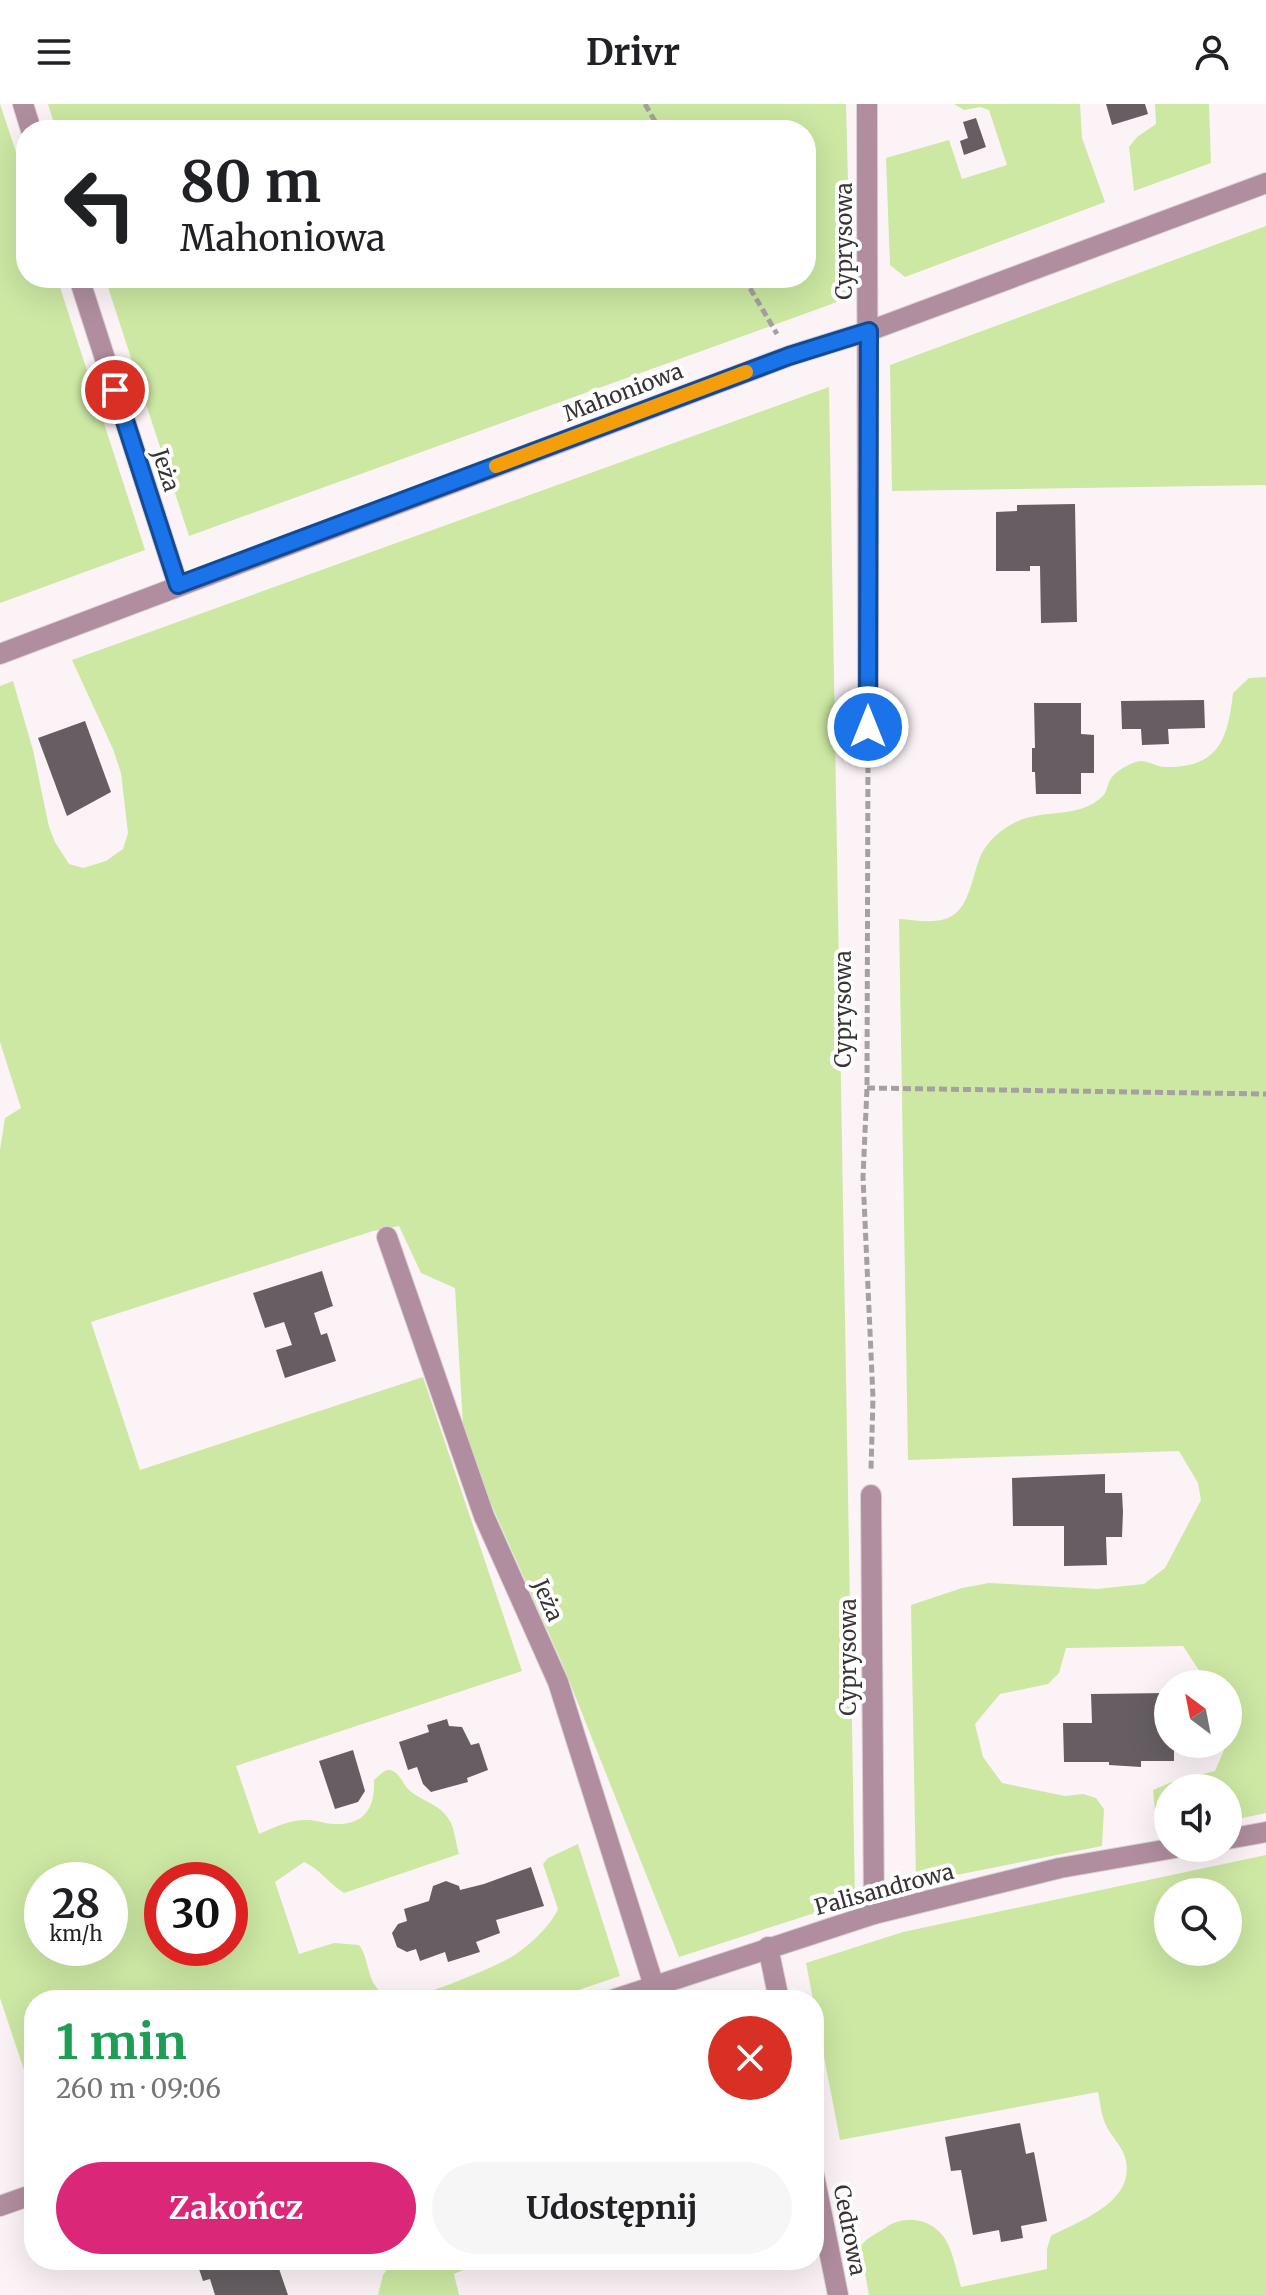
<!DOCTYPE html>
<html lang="pl">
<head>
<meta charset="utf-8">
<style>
  :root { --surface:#fff; --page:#f6f6f6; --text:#202124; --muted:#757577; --accent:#db2777 }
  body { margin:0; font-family:Merriweather,serif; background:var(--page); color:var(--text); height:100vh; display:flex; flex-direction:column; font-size:30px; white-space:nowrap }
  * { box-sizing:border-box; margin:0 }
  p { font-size:26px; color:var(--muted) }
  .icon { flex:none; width:44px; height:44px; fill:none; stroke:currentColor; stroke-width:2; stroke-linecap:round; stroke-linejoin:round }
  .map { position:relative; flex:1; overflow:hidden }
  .drawer { position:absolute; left:24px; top:1886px; width:800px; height:280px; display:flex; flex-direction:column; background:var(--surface); border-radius:32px; box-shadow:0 8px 32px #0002 }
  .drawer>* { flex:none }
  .top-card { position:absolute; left:16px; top:16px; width:800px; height:168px; border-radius:32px; box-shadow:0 8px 32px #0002; background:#fff; color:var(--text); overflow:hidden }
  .needle { width:52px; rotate:328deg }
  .tools { position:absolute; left:1154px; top:1566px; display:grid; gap:16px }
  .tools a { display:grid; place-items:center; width:88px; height:88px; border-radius:50%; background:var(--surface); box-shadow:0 8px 32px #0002; font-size:40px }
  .speed { position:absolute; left:24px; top:1758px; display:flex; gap:16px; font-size:40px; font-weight:700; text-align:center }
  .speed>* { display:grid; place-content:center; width:104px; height:104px; border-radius:50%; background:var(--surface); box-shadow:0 8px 32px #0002; line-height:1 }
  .speed small { font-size:20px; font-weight:400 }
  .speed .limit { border:12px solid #d22; background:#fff; color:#111 }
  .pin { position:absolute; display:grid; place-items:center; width:68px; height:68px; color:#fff; margin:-34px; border:4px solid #fff; border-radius:50%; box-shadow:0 2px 8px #0007 }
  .me { position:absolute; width:88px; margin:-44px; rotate:0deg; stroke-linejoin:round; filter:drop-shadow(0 0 6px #0008) }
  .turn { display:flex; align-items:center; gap:28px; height:168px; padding:0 32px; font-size:36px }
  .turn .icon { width:104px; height:104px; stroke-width:2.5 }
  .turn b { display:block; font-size:56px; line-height:68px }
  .round { display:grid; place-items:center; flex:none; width:84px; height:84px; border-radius:42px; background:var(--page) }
  .summary { display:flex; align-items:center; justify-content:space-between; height:136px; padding:0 32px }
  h1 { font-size:48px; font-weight:700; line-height:60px; color:#1e9e55 }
  .action { display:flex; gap:16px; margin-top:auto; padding:16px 32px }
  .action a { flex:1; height:92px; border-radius:48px; background:var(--accent); color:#fff; font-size:32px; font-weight:700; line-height:92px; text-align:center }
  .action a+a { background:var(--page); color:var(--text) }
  header { display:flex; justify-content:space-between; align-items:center; height:104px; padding:0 32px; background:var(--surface); font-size:36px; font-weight:700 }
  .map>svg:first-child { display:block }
  .green { fill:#cce8a3; fill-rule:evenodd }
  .building { fill:#665e62 }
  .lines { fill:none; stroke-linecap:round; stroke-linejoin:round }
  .minor-casing { stroke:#d9d1d4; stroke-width:22 }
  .path { stroke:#a7a0a3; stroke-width:5; stroke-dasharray:8 4; stroke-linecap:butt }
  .minor { stroke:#b08e9f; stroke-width:20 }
  .route-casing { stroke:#114b97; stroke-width:20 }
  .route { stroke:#1a73e8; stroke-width:14 }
  .slow { stroke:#f59e0b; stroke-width:14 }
  .labels { text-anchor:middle; stroke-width:8; stroke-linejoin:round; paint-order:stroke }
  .street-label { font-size:22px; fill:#383436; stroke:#fff }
</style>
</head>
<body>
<header><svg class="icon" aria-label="menu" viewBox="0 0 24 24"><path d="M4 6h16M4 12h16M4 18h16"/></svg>Drivr<svg class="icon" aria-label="person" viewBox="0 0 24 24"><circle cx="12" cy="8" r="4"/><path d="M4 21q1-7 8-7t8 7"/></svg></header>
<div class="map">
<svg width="1266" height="2191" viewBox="0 0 1266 2191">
  <rect width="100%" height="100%" fill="#fcf3f7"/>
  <g class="green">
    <polygon points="0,0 26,78 26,174 57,174 145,446 0,499"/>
    <polygon points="48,0 846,0 851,193 189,432 105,174 806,174 806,26 56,26"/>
    <polygon points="954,0 1080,0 1082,34 1105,98 905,173 890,161 886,54 949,36 962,75 1007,61 989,6 980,3 964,6"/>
    <polygon points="1155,0 1209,0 1211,59 1134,87 1129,43 1137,33 1156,20"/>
    <polygon points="1266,122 1266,381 892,387 890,261"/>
    <path d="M829,283L855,1796L679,1853L562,1559L464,1339L455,1184L421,1169L399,1122L373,1127L91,1218L140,1366L423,1273L522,1567L236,1662L259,1730C275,1723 291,1715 308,1716C317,1716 325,1720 334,1720C365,1721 375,1704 374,1676C379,1672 384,1665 390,1666C399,1668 402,1678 407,1684C422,1699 440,1698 451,1719C455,1728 456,1740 459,1750L344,1789C329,1780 320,1765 304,1758L275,1778L299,1850L334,1839L359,1841C370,1855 366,1879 383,1889C391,1893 404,1893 413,1892C429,1890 503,1860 516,1850C531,1840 551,1821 558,1805L543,1760L548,1754L578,1740L620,1872L549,1896H34V1996L0,1894V1046L5,1014L21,1004L0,938V582L13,577L33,646L49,723L55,738L69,760L83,764L106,757L123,745L128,729L121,669L113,645L72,556ZM42,1776H110V1844H42ZM162,1776H230V1844H162Z"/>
    <path d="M1266,573V1709L1228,1717V1684H1168V1729L1157,1731L1153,1686L1172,1678L1215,1667L1224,1646L1223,1640H1228V1580H1208L1183,1542L1066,1544L1059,1569L1048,1580L1000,1590L975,1620L983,1653L1002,1679L1065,1692L1083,1690L1096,1694L1104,1705L1102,1742L916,1779L911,1501L962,1484L989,1479L1097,1485L1144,1480L1165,1464L1201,1396L1198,1379L1179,1347L908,1356L899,815C914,816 933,820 948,814C970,805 972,771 981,751C988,736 1002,725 1016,718C1044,704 1078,716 1103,692C1107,688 1107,681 1110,676C1115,667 1131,658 1141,657C1149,657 1157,663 1165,663C1219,664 1228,635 1233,589L1249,574Z"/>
    <path d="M1266,1751V2191H869L860,2143C866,2134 876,2130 885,2124C906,2109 936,2115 948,2140C954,2153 957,2169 961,2183L1047,2165V2145L1051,2132C1079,2117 1134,2099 1126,2057C1124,2043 1110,2032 1105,2019C1101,2009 1100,1997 1098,1988L840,2036L806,1859L903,1828ZM1168,1788H1228V1848H1168Z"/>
    <polygon points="394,2156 485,2156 454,2170 459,2191 378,2191 383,2171"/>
  </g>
  <g class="building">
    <polygon points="1106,0 1145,0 1148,10 1112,21"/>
    <polygon points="976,14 986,43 964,51 960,37 968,34 963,18"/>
    <polygon points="1075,400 1077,518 1041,519 1040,462 1030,462 1030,467 996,467 996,408 1017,407 1017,401"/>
    <polygon points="1204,596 1205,624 1168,625 1169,640 1142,641 1141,625 1122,625 1121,597"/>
    <polygon points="1034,599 1081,599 1081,630 1094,631 1094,669 1081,669 1081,690 1036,690 1035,668 1032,668 1032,644 1035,644"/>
    <polygon points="85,617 111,688 67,712 38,634"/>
    <polygon points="322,1167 333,1202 314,1209 321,1231 327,1229 336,1257 285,1274 276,1246 292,1241 284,1218 265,1224 253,1189"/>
    <polygon points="1105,1370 1105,1389 1122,1389 1123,1408 1122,1433 1106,1433 1107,1461 1064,1462 1064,1422 1013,1422 1012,1374"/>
    <polygon points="1168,1589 1168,1640 1174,1640 1174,1657 1141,1657 1141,1663 1109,1661 1109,1658 1064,1658 1063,1619 1092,1619 1091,1590"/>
    <polygon points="447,1615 449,1622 462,1623 471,1641 479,1639 488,1666 467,1674 468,1678 431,1688 423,1680 417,1663 408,1666 399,1638 429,1628 427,1621"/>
    <polygon points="353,1646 365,1687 358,1698 335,1705 319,1657"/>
    <polygon points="531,1763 544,1802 496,1816 500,1829 476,1838 480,1848 448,1858 445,1848 420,1857 416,1845 407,1848 397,1843 392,1829 398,1820 407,1817 404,1805 429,1797 433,1782 446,1777 459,1782 460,1786 484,1780"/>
    <polygon points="1020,2019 1026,2050 1034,2048 1047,2117 1021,2122 1023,2134 1001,2138 999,2126 973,2131 961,2066 951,2067 945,2033"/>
    <polygon points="212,2156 276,2156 288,2191 215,2191 210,2175 203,2177 198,2162"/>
  </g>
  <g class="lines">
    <g class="minor-casing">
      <g id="minor">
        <polyline points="23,0 31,26"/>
        <polyline points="867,0 868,623"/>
        <polyline points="79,174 178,481"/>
        <polyline points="0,550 789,252 869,227 1266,79"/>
        <polyline points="387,1133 484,1412 558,1578 654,1882"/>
        <polyline points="871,1391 874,1810"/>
        <polyline points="1228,1735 1266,1728"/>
        <polyline points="768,1843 779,1896"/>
        <polyline points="612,1896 874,1810 1060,1764 1175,1744"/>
        <polyline points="814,2071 838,2191"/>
        <polyline points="0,2102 34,2090"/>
      </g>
    </g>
    <g class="path">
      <polyline points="645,0 660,26"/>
      <polyline points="744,174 777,230"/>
      <polyline points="868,649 867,984 863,1073 873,1294 871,1366"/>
      <polyline points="867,984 1266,990"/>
    </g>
    <use href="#minor" class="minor"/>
  </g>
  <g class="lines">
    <g class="route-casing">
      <polyline id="route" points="115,286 178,481 789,252 869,227 868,623"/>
    </g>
    <use href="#route" class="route"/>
    <polyline class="slow" points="496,362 746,268"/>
  </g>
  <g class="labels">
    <g class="street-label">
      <text transform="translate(844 137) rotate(-90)" y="8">Cyprysowa</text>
      <text transform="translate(623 288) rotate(-21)" y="8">Mahoniowa</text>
      <text transform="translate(166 366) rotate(72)" y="8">Jeża</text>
      <text transform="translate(843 905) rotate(-90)" y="8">Cyprysowa</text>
      <text transform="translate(548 1496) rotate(66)" y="8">Jeża</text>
      <text transform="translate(848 1553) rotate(-90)" y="8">Cyprysowa</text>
      <text transform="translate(884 1785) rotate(-15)" y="8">Palisandrowa</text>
      <text transform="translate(850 2126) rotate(79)" y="8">Cedrowa</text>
    </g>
  </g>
</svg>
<div class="tools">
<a><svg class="needle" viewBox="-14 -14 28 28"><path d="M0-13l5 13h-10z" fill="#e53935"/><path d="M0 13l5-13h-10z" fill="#757577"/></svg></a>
<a><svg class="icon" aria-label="sound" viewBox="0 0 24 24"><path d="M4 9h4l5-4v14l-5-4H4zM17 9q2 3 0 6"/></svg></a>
<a><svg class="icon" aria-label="search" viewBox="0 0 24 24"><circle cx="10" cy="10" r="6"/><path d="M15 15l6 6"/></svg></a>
</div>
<div class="speed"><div>28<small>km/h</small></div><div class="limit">30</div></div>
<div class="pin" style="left:115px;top:286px;background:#d93025"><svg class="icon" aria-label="arrive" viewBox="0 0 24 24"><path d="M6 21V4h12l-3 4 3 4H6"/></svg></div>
<svg class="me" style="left:868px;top:623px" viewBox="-20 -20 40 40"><circle r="17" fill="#1a73e8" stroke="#fff" stroke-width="3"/><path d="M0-11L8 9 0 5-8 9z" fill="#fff"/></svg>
<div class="top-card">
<div class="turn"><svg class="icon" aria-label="left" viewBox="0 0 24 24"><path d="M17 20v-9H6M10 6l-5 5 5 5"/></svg><div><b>80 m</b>Mahoniowa</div></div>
</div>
<section class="drawer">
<div class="summary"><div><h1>1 min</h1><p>260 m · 09:06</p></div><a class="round" style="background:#d93025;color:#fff"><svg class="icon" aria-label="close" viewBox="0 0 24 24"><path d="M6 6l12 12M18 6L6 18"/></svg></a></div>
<div class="action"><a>Zakończ</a><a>Udostępnij</a></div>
</section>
</div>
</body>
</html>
